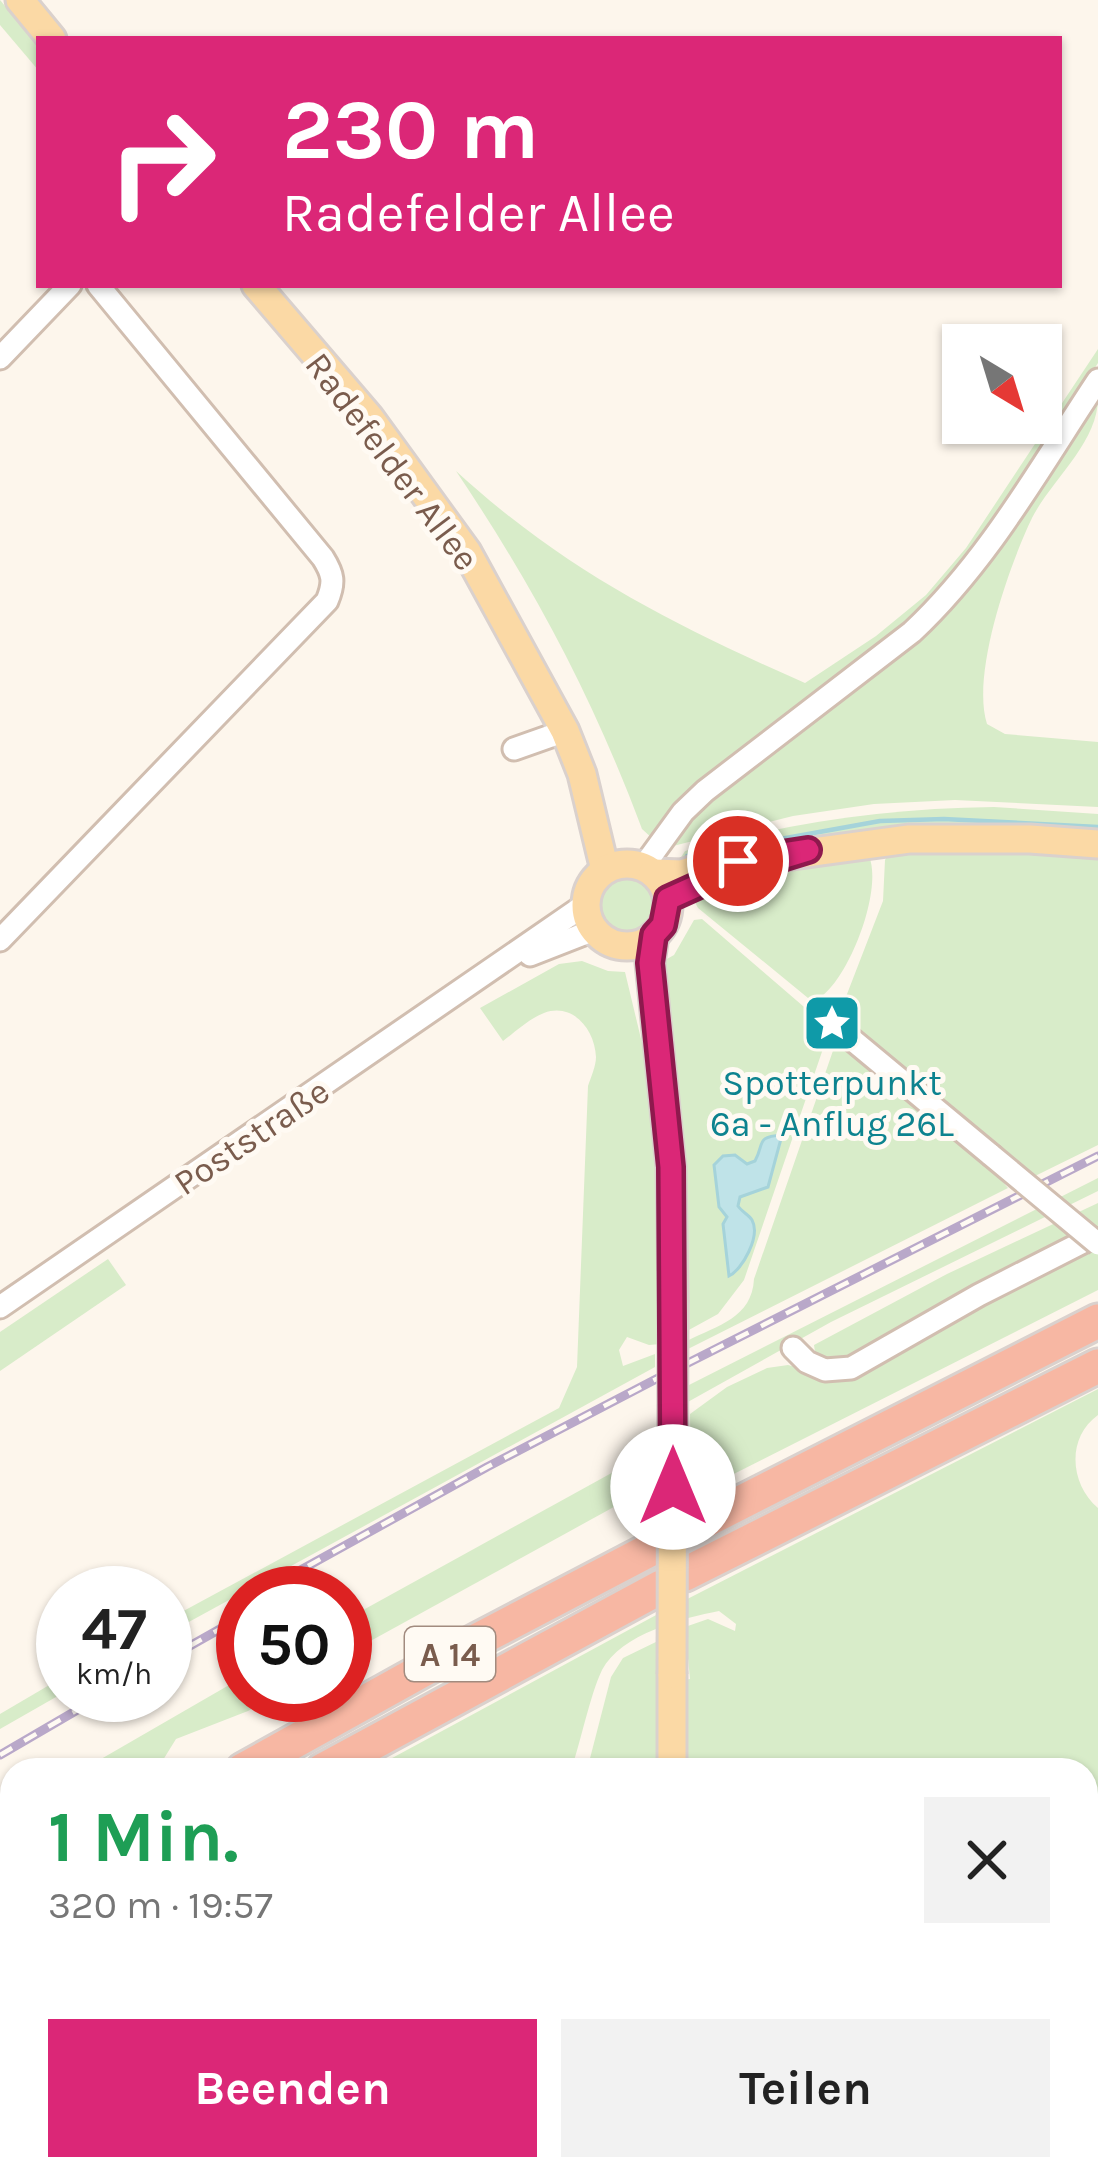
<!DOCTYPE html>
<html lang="de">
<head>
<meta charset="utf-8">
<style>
  :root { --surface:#fff; --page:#f2f2f2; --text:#222; --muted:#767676; --accent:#db2777 }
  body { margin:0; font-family:Karla,sans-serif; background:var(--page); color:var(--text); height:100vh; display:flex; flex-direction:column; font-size:45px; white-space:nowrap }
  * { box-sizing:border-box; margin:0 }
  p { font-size:39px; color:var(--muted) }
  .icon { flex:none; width:66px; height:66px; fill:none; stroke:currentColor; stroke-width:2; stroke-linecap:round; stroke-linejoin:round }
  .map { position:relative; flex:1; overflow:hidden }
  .panel { position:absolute; left:0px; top:1758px; width:1098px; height:423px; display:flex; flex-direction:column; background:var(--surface); border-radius:36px 36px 0 0; box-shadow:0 3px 9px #0004 }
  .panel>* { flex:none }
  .top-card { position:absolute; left:36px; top:36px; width:1026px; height:252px; border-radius:0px; box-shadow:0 3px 9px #0004; background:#db2777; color:#fff; overflow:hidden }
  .needle { width:78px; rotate:142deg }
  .fabs { position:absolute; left:942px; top:324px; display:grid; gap:24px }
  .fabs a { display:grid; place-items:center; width:120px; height:120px; border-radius:0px; background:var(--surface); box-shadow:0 3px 9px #0004; font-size:60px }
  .speed { position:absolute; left:36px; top:1566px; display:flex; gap:24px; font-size:60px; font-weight:700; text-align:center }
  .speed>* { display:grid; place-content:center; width:156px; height:156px; border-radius:50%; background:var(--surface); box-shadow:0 3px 9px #0004; line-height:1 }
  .speed small { font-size:30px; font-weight:400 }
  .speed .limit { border:18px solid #d22; background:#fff; color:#111 }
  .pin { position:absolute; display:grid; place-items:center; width:102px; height:102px; color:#fff; margin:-51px; border:6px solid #fff; border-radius:50%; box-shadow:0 3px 12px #0007 }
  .me { position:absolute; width:132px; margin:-66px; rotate:0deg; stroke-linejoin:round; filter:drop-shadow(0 0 9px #0008) }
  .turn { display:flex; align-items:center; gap:42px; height:252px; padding:0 48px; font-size:54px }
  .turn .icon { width:156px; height:156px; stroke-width:2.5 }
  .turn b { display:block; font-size:84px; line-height:102px }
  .round { display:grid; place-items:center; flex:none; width:126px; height:126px; border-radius:0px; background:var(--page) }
  .overview { display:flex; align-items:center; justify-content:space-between; height:204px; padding:0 48px }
  h1 { font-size:72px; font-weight:700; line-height:90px; color:#1e9e55 }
  .action { display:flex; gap:24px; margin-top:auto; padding:24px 48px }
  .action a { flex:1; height:138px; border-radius:0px; background:var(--accent); color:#fff; font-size:48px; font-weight:700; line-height:138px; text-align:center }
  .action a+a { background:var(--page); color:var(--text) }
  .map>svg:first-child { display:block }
  .green { fill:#d8ecc9 }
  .water { fill:#bfe3e8; stroke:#a5d3da; stroke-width:3 }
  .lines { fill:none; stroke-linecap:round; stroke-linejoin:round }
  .stream { stroke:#a5d3da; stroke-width:4.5 }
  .minor-casing { stroke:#d1beb0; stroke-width:27 }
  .major-casing { stroke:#dad1cd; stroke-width:33 }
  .highway-casing { stroke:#dad1cd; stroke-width:39 }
  .minor { stroke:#fff; stroke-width:21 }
  .major { stroke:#fbd9a5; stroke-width:27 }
  .highway { stroke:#f7b7a3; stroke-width:33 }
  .rail-casing { stroke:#b9a8c9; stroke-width:9 }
  .rail { stroke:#fffaf3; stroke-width:4.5; stroke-dasharray:14; stroke-linecap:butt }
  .minor-bridge-casing { stroke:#d1beb0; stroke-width:27; stroke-linecap:butt }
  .major-bridge-casing { stroke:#dad1cd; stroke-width:33; stroke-linecap:butt }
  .minor-bridge { stroke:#fff; stroke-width:21 }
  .major-bridge { stroke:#fbd9a5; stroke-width:27 }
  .route-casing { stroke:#8e194d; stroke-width:30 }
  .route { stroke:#db2777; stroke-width:21 }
  .labels { text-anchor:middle; stroke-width:10; stroke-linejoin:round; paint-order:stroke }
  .shield { fill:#fffaf3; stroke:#a28b7f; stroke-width:3 }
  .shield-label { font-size:33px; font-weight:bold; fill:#7a5c4d }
  .street-label { font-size:36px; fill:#7a5c4d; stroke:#fffaf3 }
  .culture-label { font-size:36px; fill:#0d838f; stroke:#fffaf3 }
</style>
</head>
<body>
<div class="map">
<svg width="1098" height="2180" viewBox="0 0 1098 2180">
  <rect width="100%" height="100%" fill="#fdf6ec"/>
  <g class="green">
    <polygon points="0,0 39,47 39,71 0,25"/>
    <path d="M1098,349V363L972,552L932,599L653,839L642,829C593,698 534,587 456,471C564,570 671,624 805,683L876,636L926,595L966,548Z"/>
    <path d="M1098,398C1098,443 1052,479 1032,518C1009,566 971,674 987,724L1005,734L1098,742V807L955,800L874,804L793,816L669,847C728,764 846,703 923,635C997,569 1044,479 1098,398Z"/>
    <path d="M994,807L1098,814V834L682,866L680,859L685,851C788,823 887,808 994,807Z"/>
    <polygon points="891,849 1098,853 1098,1145 1035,1176 998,1152 845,1024 842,1007 883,901 885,860"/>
    <path d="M869,856C883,890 850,976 821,997L808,998L698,908L693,898C747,868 808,864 869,856Z"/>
    <circle cx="626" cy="905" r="32"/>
    <polygon points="702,919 825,1025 826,1040 744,1280 718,1314 687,1331 688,1286 684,1280 658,964 674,955 694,920"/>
    <path d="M582,961L608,971L625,972L653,1089L664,1287L657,1288L661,1344L649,1345L627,1337L619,1350L623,1366L655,1354V1367L165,1635V1621L559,1408L577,1367L588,1086C591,1077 596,1066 596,1057C595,1030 573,1002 544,1013C530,1018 515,1032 503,1041L480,1008L559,964Z"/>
    <path d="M836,1042H845L983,1159L1008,1188L686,1350L687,1341C718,1325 752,1318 754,1279Z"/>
    <polygon points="1098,1178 1098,1191 831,1322 686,1403 687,1386"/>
    <polygon points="1098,1203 1098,1290 700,1491 697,1485 691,1488 690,1414 727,1387 767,1368 788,1365 818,1373 848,1373 981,1299 1004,1292 1002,1278 996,1274 977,1291 846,1365 831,1366 816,1359 814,1345 947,1274"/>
    <polygon points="108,1259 126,1285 0,1371 0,1332"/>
    <path d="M1098,1389V1415C1066,1438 1070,1484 1098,1508V2180H680V2169H1086V1770H682L685,1680L690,1679L685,1627L708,1619L735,1631L736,1624L719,1611C683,1618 621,1634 602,1670C590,1695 581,1741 571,1770H370L658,1614Z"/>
    <polygon points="617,1470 633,1475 641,1492 345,1655 345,1620"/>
    <path d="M660,1640C652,1661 660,1739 661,1770H587L611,1677L623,1658Z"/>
    <polygon points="63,1677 63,1693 0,1729 0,1714"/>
    <polygon points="243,1677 243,1695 276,1695 248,1711 176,1739 163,1760 145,1770 82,1770"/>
    <polygon points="12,1976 12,2169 440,2169 439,2180 0,2180 0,1983"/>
    <rect x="451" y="2169" width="209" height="11"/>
  </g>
  <path class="water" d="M782,1135L768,1187L740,1197L738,1206C742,1212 749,1215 752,1220C761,1236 742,1270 729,1276L723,1224L727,1217L719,1207L714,1165L723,1156L735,1155L747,1164L755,1161C765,1143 755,1137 782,1135Z"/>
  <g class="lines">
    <polyline class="stream" points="687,856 880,821 944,819 1098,827"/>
    <g class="minor-casing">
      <g id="minor">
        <polyline points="0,358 70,285"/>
        <polyline points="514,749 565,731"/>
        <path d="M643,867L683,812L705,791L912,632C989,560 1040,467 1098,380"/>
        <path d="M0,940L327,601C335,582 333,574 323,558L98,285"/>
        <polyline points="530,955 594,930"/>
        <polyline points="832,1023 991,1155"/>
        <polyline points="0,1307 586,904"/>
        <polyline points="793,1348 807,1362 825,1370 851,1368 979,1295 1091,1238"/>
        <polyline points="445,2180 446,2169"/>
      </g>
    </g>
    <g class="major-casing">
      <g id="major">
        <polyline points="20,0 52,39"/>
        <polyline points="256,285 369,417 467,552 565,731 582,774 605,870"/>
        <circle cx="627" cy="905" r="41"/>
        <polyline points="653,873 682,874 703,867 909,839 1030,839 1098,844"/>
        <polyline points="654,935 650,963 671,1167 673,1300"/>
        <polyline points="672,1770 672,1674"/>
        <polyline points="672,2180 672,2169"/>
      </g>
    </g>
    <g class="highway-casing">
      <g id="highway">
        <polyline points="685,1531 1098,1321"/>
        <polyline points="685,1574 1098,1366"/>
        <polyline points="243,1770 468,1645 661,1544"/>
        <polyline points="323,1770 661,1587"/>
        <polyline points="0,1911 12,1904"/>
        <polyline points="0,1956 12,1949"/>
      </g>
    </g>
    <use href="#minor" class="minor"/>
    <use href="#major" class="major"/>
    <use href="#highway" class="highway"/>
    <g class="rail-casing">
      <g id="rail">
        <polyline points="686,1364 1098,1156"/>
        <polyline points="259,1593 487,1467 662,1376"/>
        <polyline points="165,1660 243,1616"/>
        <polyline points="0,1755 103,1695"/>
      </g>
    </g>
    <use href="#rail" class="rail"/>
    <g class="minor-bridge-casing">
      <polyline id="minor-bridge" points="991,1155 1098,1244"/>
    </g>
    <g class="major-bridge-casing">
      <polyline id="major-bridge" points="672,1674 673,1300"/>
    </g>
    <use href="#minor-bridge" class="minor-bridge"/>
    <use href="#major-bridge" class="major-bridge"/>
  </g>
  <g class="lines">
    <g class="route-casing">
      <polyline id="route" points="673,1487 671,1167 650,963 654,935 663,925 668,899 710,880 808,850 738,861"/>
    </g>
    <use href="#route" class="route"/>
  </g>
  <defs>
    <g id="sight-square" transform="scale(3)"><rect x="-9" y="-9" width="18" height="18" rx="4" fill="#0f9aa8" stroke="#fffaf3"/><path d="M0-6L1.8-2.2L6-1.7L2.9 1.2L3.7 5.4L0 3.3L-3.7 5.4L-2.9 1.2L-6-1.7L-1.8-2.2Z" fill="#fff"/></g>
  </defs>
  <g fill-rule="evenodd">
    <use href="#sight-square" x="832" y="1023"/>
  </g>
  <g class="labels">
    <rect class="shield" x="405" y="1627" width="90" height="54" rx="9"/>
    <g class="shield-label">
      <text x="450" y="1666">A 14</text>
    </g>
    <g class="street-label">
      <text transform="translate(393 461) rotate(53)" y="13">Radefelder Allee</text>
      <text transform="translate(251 1136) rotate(-34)" y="13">Poststraße</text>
    </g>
    <g class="culture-label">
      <text x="832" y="1095">Spotterpunkt<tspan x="832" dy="41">6a - Anflug 26L</tspan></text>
    </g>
  </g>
</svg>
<div class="fabs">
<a><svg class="needle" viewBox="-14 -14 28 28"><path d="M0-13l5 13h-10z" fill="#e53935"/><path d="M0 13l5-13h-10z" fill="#767676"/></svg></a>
</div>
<div class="speed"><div>47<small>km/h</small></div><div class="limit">50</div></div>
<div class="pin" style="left:738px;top:861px;background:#d93025"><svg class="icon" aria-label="arrive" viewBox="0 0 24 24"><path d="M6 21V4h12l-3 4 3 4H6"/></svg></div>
<svg class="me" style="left:673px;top:1487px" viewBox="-20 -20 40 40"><circle r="19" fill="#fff"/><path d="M0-13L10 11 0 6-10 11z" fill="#db2777"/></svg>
<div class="top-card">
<div class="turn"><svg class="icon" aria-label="right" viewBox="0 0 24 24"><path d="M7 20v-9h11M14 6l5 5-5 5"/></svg><div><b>230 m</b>Radefelder Allee</div></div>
</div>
<section class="panel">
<div class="overview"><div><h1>1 Min.</h1><p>320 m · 19:57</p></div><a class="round"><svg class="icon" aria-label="close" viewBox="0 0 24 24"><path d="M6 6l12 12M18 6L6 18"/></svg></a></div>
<div class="action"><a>Beenden</a><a>Teilen</a></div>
</section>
</div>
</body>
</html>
